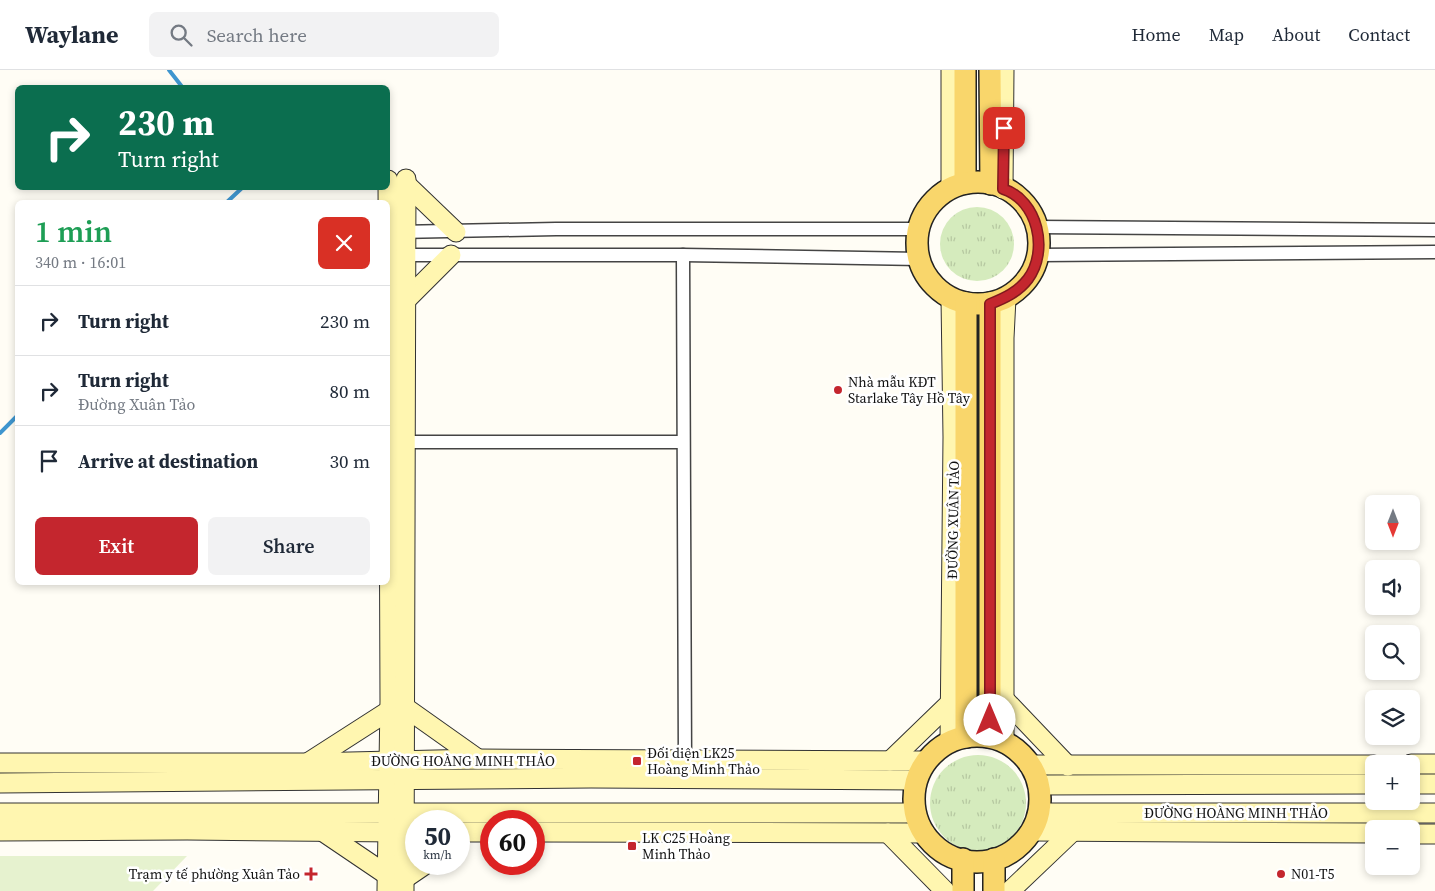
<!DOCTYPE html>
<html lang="en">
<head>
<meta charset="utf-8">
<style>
  :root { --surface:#fff; --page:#f2f2f3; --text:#1f2937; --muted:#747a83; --line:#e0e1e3; --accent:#c4262e }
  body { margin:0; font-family:"Source Serif 4",serif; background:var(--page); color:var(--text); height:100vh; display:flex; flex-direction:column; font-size:19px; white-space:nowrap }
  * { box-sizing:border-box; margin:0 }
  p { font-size:16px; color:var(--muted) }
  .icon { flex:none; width:28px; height:28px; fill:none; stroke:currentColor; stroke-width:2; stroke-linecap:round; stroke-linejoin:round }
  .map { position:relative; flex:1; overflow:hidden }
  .drawer { position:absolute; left:15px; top:130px; width:375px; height:385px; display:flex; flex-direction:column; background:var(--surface); border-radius:8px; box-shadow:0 2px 8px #0003 }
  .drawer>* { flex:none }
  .guide { position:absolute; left:15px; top:15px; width:375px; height:105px; border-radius:8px; box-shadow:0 2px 8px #0003; background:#0b6e4f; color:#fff; overflow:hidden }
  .needle { width:32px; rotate:180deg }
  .fabs { position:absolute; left:1365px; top:425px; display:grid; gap:10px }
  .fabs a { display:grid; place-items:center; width:55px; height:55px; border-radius:8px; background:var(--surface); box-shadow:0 2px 8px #0003; font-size:25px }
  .speed { position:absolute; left:405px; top:740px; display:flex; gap:10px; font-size:25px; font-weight:700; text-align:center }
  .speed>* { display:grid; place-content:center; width:65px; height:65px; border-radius:50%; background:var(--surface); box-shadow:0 2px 8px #0003; line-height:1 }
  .speed small { font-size:12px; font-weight:400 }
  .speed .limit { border:8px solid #d22; background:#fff; color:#111 }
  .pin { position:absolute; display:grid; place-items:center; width:42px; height:42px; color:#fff; margin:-21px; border-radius:10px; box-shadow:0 2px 8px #0006 }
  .me { position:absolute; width:55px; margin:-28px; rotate:0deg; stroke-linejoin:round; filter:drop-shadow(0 0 4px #0008) }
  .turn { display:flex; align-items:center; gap:18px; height:105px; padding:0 20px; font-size:22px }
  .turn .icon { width:65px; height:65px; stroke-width:2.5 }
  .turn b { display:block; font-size:35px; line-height:42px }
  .round { display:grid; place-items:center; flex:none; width:52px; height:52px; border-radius:8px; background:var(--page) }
  .head { display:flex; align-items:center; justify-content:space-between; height:85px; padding:0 20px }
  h1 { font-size:30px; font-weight:600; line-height:38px; color:#1e9e55 }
  .button { display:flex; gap:10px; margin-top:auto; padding:10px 20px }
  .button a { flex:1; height:58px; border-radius:8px; background:var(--accent); color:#fff; font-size:20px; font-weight:600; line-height:58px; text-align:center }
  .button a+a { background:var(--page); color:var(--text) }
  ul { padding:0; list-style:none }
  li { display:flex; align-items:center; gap:15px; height:70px; padding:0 20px; border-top:1px solid var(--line) }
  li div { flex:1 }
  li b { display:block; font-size:19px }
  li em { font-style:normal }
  header { display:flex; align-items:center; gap:30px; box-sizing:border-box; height:70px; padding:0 25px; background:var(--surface); border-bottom:1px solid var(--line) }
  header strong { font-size:24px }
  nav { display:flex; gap:28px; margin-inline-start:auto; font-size:18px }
  .search { width:350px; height:45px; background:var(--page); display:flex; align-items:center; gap:12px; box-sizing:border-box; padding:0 18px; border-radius:8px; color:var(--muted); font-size:19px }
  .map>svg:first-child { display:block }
  .grass { fill:url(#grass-tufts) }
  .pitch { fill:#e6f2cf }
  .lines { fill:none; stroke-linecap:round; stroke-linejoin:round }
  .stream { stroke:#3f96cf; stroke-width:4 }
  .street-casing { stroke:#444; stroke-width:15 }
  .secondary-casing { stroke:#333; stroke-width:21 }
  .primary-casing { stroke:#222; stroke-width:24 }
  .street { stroke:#fff; stroke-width:12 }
  .secondary { stroke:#fff6b0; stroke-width:19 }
  .primary { stroke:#f9d66b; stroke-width:21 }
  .route-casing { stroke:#7f191e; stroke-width:12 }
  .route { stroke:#c4262e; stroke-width:9 }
  .poi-dot { fill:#c4262e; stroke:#fff; stroke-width:2 }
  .labels { text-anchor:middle; stroke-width:5; stroke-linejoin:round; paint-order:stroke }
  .poi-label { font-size:14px; fill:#111; stroke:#fff; text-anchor:start }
  .street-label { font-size:14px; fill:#111; stroke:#fff }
</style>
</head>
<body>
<header>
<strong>Waylane</strong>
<div class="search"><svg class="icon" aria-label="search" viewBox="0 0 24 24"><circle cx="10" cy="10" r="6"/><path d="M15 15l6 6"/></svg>Search here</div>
<nav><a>Home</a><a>Map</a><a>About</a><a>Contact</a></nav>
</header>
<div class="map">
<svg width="1435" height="821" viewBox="0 0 1435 821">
  <defs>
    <pattern id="grass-tufts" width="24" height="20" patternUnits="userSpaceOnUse" patternTransform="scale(1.25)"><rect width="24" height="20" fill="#d5ebbd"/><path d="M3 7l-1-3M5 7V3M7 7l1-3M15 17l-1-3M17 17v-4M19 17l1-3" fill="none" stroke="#b6c8a1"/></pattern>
  </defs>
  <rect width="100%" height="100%" fill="#fffdf5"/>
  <g class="grass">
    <circle cx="977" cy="174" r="37"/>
    <circle cx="978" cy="733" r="48"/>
  </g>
  <polygon class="pitch" points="0,786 187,786 153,821 0,821"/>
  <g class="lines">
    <g class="stream">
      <polyline points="169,0 183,18"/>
      <polyline points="227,132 242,118"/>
      <polyline points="0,363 18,345"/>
    </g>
    <g class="street-casing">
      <g id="street">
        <polyline points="1037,157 1435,160"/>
        <polyline points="398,162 556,159 918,159"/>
        <polyline points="400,185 683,185 920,189"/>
        <polyline points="683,185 685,691"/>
        <polyline points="1038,185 1435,182"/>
        <polyline points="406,372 682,372"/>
      </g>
    </g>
    <g class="secondary-casing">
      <g id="secondary">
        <polyline points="951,0 951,117"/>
        <polyline points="406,114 456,162"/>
        <polyline points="1003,119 1004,0"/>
        <polyline points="406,230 451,185"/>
        <polyline points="1004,629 1068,696"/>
        <polyline points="406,638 478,689"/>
        <polyline points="950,671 953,367 951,228"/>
        <polyline points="1004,672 1004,268 1006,228"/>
        <polyline points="890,691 951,632"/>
        <polyline points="309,692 390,640"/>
        <polyline points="0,693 307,693 478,689 926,691"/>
        <polyline points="1411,694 1435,694"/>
        <polyline points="1029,695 1374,695"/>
        <polyline points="0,713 591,708 916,710"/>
        <polyline points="1411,714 1435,714"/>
        <polyline points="1038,715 1374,714"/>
        <polyline points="0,743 915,743"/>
        <polyline points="1038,743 1435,743"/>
        <polyline points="0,761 187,760 399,762"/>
        <polyline points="322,761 387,805"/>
        <polyline points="1031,761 1374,763"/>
        <polyline points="459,762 491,762"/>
        <polyline points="534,762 925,763"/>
        <polyline points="888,763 945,821"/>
        <polyline points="1411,764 1435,764"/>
        <polyline points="404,809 426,794"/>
        <polyline points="387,821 390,631 388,110"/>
        <polyline points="404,821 406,109"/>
        <polyline points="1010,821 1073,761"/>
      </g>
    </g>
    <g class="primary-casing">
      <g id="primary">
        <polyline points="965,0 965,113"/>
        <polyline points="990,0 991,114"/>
        <circle cx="978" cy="173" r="61"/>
        <polyline points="990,233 990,667"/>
        <circle cx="977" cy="729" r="63"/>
        <polyline points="966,667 966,233"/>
        <polyline points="963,789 963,821"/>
        <polyline points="994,789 994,821"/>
      </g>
    </g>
    <use href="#street" class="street"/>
    <use href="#secondary" class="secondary"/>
    <use href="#primary" class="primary"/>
  </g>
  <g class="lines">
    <g class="route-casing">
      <path id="route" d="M990,650V234C1005,228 1018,222 1028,209C1049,181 1038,130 1003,119L1004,58"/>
    </g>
    <use href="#route" class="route"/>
  </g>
  <g class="poi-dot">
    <circle cx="838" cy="320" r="5"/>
    <rect x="632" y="686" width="10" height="10" rx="2.5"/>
    <rect x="627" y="771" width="10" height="10" rx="2.5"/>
    <path d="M308.5 796.5h5v5h5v5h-5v5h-5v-5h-5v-5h5z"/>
    <circle cx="1281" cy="804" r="5"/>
  </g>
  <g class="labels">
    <g class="poi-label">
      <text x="848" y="317">Nhà mẫu KĐT<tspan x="848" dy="16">Starlake Tây Hồ Tây</tspan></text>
      <text x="647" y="688">Đối diện LK25<tspan x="647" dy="16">Hoàng Minh Thảo</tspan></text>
      <text x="642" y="773">LK C25 Hoàng<tspan x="642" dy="16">Minh Thảo</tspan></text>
      <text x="300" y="809" text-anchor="end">Trạm y tế phường Xuân Tảo</text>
      <text x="1291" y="809">N01-T5</text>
    </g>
    <g class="street-label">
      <text transform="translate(953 450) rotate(-89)" y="5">ĐƯỜNG XUÂN TẢO</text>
      <text x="463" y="696">ĐƯỜNG HOÀNG MINH THẢO</text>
      <text x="1236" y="748">ĐƯỜNG HOÀNG MINH THẢO</text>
    </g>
  </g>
</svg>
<div class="fabs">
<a><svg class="needle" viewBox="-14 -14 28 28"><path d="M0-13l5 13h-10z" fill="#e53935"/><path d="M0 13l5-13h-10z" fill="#747a83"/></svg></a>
<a><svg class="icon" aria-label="sound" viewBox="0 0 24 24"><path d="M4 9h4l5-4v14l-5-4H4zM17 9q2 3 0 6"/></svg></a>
<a><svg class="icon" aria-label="search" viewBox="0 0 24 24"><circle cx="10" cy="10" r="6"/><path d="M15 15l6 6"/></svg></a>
<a><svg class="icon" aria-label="layers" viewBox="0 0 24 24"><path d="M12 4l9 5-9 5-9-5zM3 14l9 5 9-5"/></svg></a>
<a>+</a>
<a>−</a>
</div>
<div class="speed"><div>50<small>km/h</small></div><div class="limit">60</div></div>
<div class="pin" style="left:1004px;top:58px;background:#d93025"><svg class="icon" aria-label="arrive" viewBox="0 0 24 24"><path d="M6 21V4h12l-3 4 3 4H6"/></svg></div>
<svg class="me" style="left:990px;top:650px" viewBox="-20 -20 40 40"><circle r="19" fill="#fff"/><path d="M0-13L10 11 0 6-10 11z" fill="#c4262e"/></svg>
<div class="guide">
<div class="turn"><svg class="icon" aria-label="right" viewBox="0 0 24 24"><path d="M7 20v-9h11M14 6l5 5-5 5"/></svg><div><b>230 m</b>Turn right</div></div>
</div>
<section class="drawer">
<div class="head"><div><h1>1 min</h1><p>340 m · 16:01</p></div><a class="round" style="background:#d93025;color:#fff"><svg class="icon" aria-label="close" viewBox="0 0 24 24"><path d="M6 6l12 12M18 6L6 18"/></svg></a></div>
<ul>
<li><svg class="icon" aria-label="right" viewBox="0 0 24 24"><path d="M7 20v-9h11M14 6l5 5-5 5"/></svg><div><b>Turn right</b></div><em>230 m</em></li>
<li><svg class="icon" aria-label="right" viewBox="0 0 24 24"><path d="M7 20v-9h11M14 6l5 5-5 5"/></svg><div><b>Turn right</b><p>Đường Xuân Tảo</p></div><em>80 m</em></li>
<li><svg class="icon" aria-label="arrive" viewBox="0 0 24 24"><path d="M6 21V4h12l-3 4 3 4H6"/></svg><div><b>Arrive at destination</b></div><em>30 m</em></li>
</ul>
<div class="button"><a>Exit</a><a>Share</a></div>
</section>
</div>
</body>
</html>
